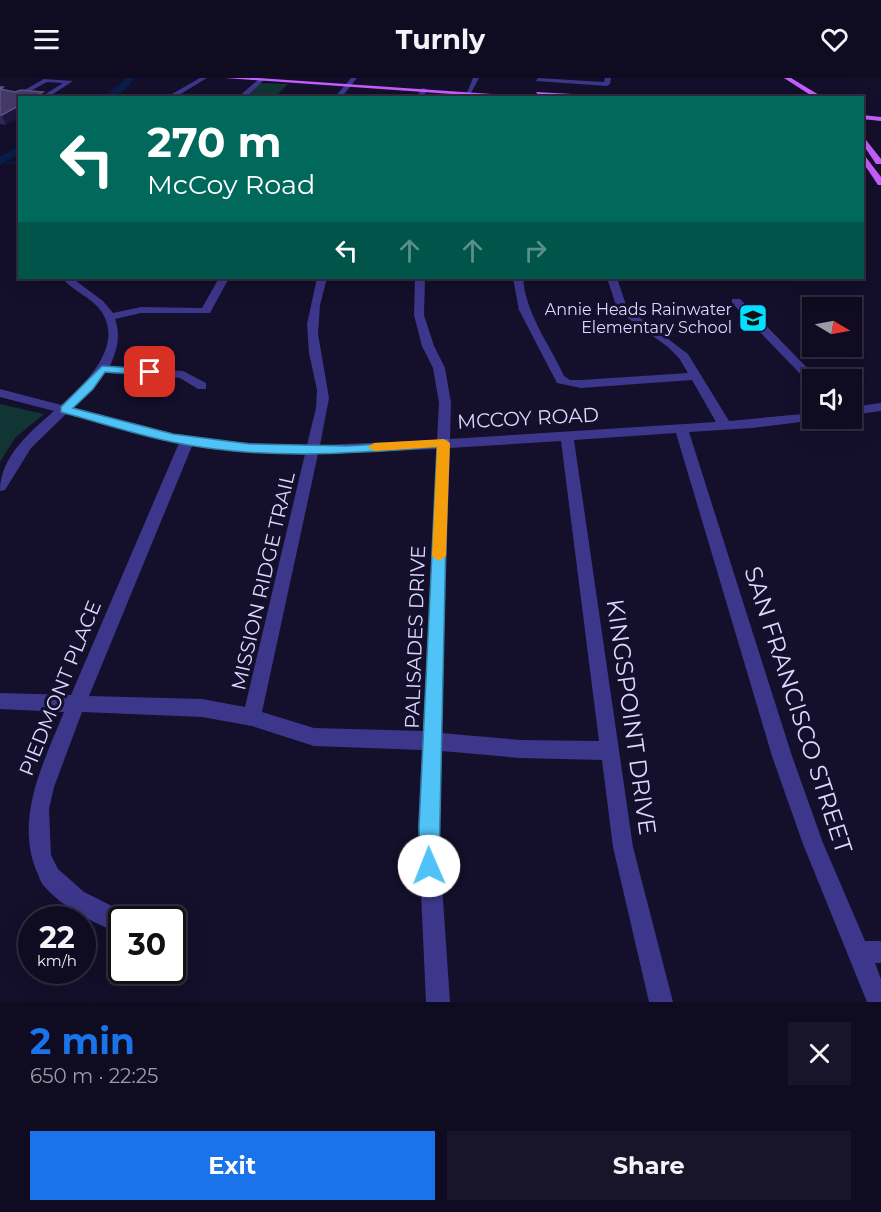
<!DOCTYPE html>
<html lang="en">
<head>
<meta charset="utf-8">
<style>
  :root { --surface:#0f0b20; --page:#181429; --text:#f1f3f6; --muted:#9b9ba5; --line:#2f2b3e; --accent:#1a73e8 }
  body { margin:0; font-family:Montserrat,sans-serif; background:var(--page); color:var(--text); height:100vh; display:flex; flex-direction:column; font-size:22px; white-space:nowrap }
  * { box-sizing:border-box; margin:0 }
  p { font-size:20px; color:var(--muted) }
  .icon { flex:none; width:33px; height:33px; fill:none; stroke:currentColor; stroke-width:2; stroke-linecap:round; stroke-linejoin:round }
  .map { position:relative; height:924px; overflow:hidden }
  .details { display:flex; flex-direction:column; background:var(--surface); flex:1 }
  .details>* { flex:none }
  .top-card { position:absolute; left:18px; top:18px; width:846px; height:183px; border-radius:0px; box-shadow:0 6px 24px #0002,0 0 0 2px var(--line); background:#00695c; color:#fff; overflow:hidden }
  .needle { width:39px; rotate:100deg }
  .buttons { position:absolute; left:802px; top:219px; display:grid; gap:12px }
  .buttons a { display:grid; place-items:center; width:60px; height:60px; border-radius:0px; background:var(--surface); box-shadow:0 6px 24px #0002,0 0 0 2px var(--line); font-size:30px }
  .speed { position:absolute; left:18px; top:828px; display:flex; gap:12px; font-size:30px; font-weight:700; text-align:center }
  .speed>* { display:grid; place-content:center; width:78px; height:78px; border-radius:50%; background:var(--surface); box-shadow:0 6px 24px #0002,0 0 0 2px var(--line); line-height:1 }
  .speed small { font-size:15px; font-weight:400 }
  .speed .limit { border:3px solid #111; border-radius:9px; background:#fff; color:#111 }
  .pin { position:absolute; display:grid; place-items:center; width:51px; height:51px; color:#fff; margin:-26px; border-radius:12px; box-shadow:0 3px 9px #0006 }
  .me { position:absolute; width:66px; margin:-33px; rotate:359deg; stroke-linejoin:round; filter:drop-shadow(0 0 4px #0008) }
  .turn { display:flex; align-items:center; gap:21px; height:126px; padding:0 30px; font-size:27px }
  .turn .icon { width:78px; height:78px; stroke-width:2.5 }
  .turn b { display:block; font-size:42px; line-height:51px }
  .lanes { display:flex; align-items:center; height:57px; padding:0 30px; background:#0003; justify-content:center; gap:30px; direction:ltr }
  .lanes .off { opacity:.35 }
  .round { display:grid; place-items:center; flex:none; width:63px; height:63px; border-radius:0px; background:var(--page) }
  .overview { display:flex; align-items:center; justify-content:space-between; height:102px; padding:0 30px }
  h1 { font-size:36px; font-weight:700; line-height:45px; color:var(--accent) }
  .button { display:flex; gap:12px; margin-top:auto; padding:12px 30px }
  .button a { flex:1; height:69px; border-radius:0px; background:var(--accent); color:#fff; font-size:24px; font-weight:700; line-height:69px; text-align:center }
  .button a+a { background:var(--page); color:var(--text) }
  header { display:flex; justify-content:space-between; align-items:center; height:78px; padding:0 30px; background:var(--surface); font-size:27px; font-weight:700 }
  .map>svg:first-child { display:block }
  .green { fill:#113434 }
  .lines { fill:none; stroke-linecap:round; stroke-linejoin:round }
  .stream { stroke:#071e4a; stroke-width:1.5 }
  .river { fill:#071e4a; fill-rule:evenodd }
  .minor { fill:#3d378b; fill-rule:evenodd }
  .major { fill:#c75eff; fill-rule:evenodd }
  .wall { fill:#322759 }
  .shaded-wall { fill:#1e163e }
  .building { fill:#443a6a; stroke:#5c5382; stroke-width:1.5 }
  .route { fill:#4fc3f7; stroke:#337fa1; stroke-width:1.5 }
  .slow { fill:#f59e0b }
  .labels { text-anchor:middle; stroke-width:6; stroke-linejoin:round; paint-order:stroke }
  .far-poi-label { font-size:16px; fill:#ddd7ff; stroke:#140f2a; text-anchor:end }
  .street-label { font-size:20px; fill:#ddd7ff; stroke:#140f2a }
  .near-street-label { font-size:24px; fill:#ddd7ff; stroke:#140f2a }
</style>
</head>
<body>
<header><svg class="icon" aria-label="menu" viewBox="0 0 24 24"><path d="M4 6h16M4 12h16M4 18h16"/></svg>Turnly<svg class="icon" aria-label="heart" viewBox="0 0 24 24"><path d="M12 20l-8-8c-3-5 5-10 8-4 3-6 11-1 8 4z"/></svg></header>
<div class="map">
<svg width="881" height="924" viewBox="0 0 881 924">
  <rect width="100%" height="100%" fill="#140f2a"/>
  <g class="green">
    <polygon points="260,5 288,6 275,19 244,20"/>
    <polygon points="0,326 44,336 15,360 0,384"/>
  </g>
  <g class="lines">
    <polyline class="stream" points="4,83 10,86 20,83"/>
    <g class="river">
      <path d="M127,0H135C125,12 118,20 102,20Z"/>
      <polygon points="20,67 20,75 0,87 0,79"/>
    </g>
    <g class="minor">
      <polygon points="200,0 207,0 174,20 165,20"/>
      <polygon points="351,0 357,0 341,20 334,20"/>
      <polygon points="473,0 479,0 471,15 467,15"/>
      <polygon points="538,0 604,4 605,0 611,0 610,6 607,8 536,3"/>
      <polygon points="44,1 73,3 47,20 39,20 63,5 47,4 21,18 24,20 20,20 20,22 12,19"/>
      <polygon points="259,1 264,2 245,20 237,20"/>
      <polygon points="422,10 427,11 423,20 416,20"/>
      <path d="M62,200H72L103,223L113,235L141,229L202,230L219,200H229L210,235H141L115,241C121,259 117,271 110,288L183,293L206,305V311H198L180,300L105,295L73,330L187,359L250,365L307,367L316,330L317,312L309,275L307,246L317,200H327L320,227L318,256L329,320L320,367L437,362L439,325L433,290L422,268L414,237L415,200H425L424,237L434,268L445,290L451,325L450,361L716,344L692,302L581,310L557,305L519,232L513,200H523C526,237 549,265 564,298L570,302H581L688,295L679,280L668,269L618,233L607,200H617L627,230L688,276L729,343L813,335V340L817,342L752,350L689,354L792,678L823,765L865,863H881V885H875L881,901V924H867L803,766L772,678L676,355L574,362L633,769L673,924H649L613,769L602,682L520,680L441,673L438,749L450,924H426L418,749L422,672L314,668L252,648L202,639L82,634L54,709L49,731L51,777L58,791L84,814L130,837L132,842H122V856C94,845 64,831 44,808C40,804 39,797 36,792C15,738 44,684 64,634L0,631V615L71,617L179,365L66,336L31,370L5,412L0,413C0,379 30,354 54,333L0,319V311L61,327C85,306 125,268 101,233C91,219 73,213 62,200ZM561,363L599,663L520,662L441,655L450,370ZM192,368L250,375L305,376L245,629L202,621L89,618ZM437,371L423,653L314,650L262,634L318,376Z"/>
      <polygon points="732,221 740,221 819,302 813,302 813,306 809,305 732,225"/>
      <polygon points="881,325 881,333 852,337 852,329"/>
    </g>
    <g class="major">
      <polygon points="225,0 258,0 550,20 508,20"/>
      <polygon points="784,0 791,0 824,20 815,20"/>
      <polygon points="536,14 608,18 611,20 538,17"/>
      <polygon points="862,37 881,39 881,43 862,41"/>
      <polygon points="862,57 881,81 881,86 876,86 862,65"/>
      <polygon points="862,74 881,99 881,107 878,107 862,83"/>
    </g>
  </g>
  <polygon class="wall" points="0,9 3,9 4,12 6,47 0,46"/>
  <g class="shaded-wall">
    <polygon points="43,14 45,20 32,20"/>
    <polygon points="20,27 20,39 6,47 2,37"/>
  </g>
  <polygon class="building" points="0,9 3,9 0,11 15,14 21,12 43,14 32,20 20,20 20,27 2,37 0,37"/>
  <path class="route" d="M102,288L150,291L156,294L150,297L105,294L93,311L73,330L173,356L250,366L347,368L448,362L439,788L436,795L429,798L422,795L420,788L419,749L437,369C350,376 258,382 172,364C134,356 98,344 61,334V329Z"/>
  <polygon class="slow" points="444,361 450,365 446,478 439,483 432,478 437,369 374,373 368,369 374,365"/>
  <defs>
    <g id="school-square" transform="scale(1.5)"><rect x="-9" y="-9" width="18" height="18" rx="4" fill="#03dfff" stroke="#140f2a"/><path d="M0-5L7-2L0 1L-7-2ZM-4 1L0 2.5L4 1V4Q0 6-4 4Z" fill="#111"/></g>
  </defs>
  <g fill-rule="evenodd">
    <use href="#school-square" x="753" y="240"/>
  </g>
  <g class="labels">
    <g class="far-poi-label">
      <text x="732" y="237">Annie Heads Rainwater<tspan x="732" dy="18">Elementary School</tspan></text>
    </g>
    <g class="street-label">
      <text transform="translate(528 340) rotate(-3)" y="7">MCCOY ROAD</text>
      <text transform="translate(263 503) rotate(-77)" y="7">MISSION RIDGE TRAIL</text>
      <text transform="translate(415 559) rotate(-88)" y="7">PALISADES DRIVE</text>
      <text transform="translate(60 610) rotate(-68)" y="7">PIEDMONT PLACE</text>
    </g>
    <g class="near-street-label">
      <text transform="translate(798 632) rotate(72)" y="8">SAN FRANCISCO STREET</text>
      <text transform="translate(631 639) rotate(82)" y="8">KINGSPOINT DRIVE</text>
    </g>
  </g>
</svg>
<div class="buttons">
<a><svg class="needle" viewBox="-14 -14 28 28"><path d="M0-13l5 13h-10z" fill="#e53935"/><path d="M0 13l5-13h-10z" fill="#9b9ba5"/></svg></a>
<a><svg class="icon" aria-label="sound" viewBox="0 0 24 24"><path d="M4 9h4l5-4v14l-5-4H4zM17 9q2 3 0 6"/></svg></a>
</div>
<div class="speed"><div>22<small>km/h</small></div><div class="limit">30</div></div>
<div class="pin" style="left:150px;top:294px;background:#d93025"><svg class="icon" aria-label="arrive" viewBox="0 0 24 24"><path d="M6 21V4h12l-3 4 3 4H6"/></svg></div>
<svg class="me" style="left:429px;top:788px" viewBox="-20 -20 40 40"><circle r="19" fill="#fff"/><path d="M0-13L10 11 0 6-10 11z" fill="#4fc3f7"/></svg>
<div class="top-card">
<div class="turn"><svg class="icon" aria-label="left" viewBox="0 0 24 24"><path d="M17 20v-9H6M10 6l-5 5 5 5"/></svg><div><b>270 m</b>McCoy Road</div></div>
<div class="lanes"><svg class="icon" aria-label="left" viewBox="0 0 24 24"><path d="M17 20v-9H6M10 6l-5 5 5 5"/></svg><svg class="icon off" aria-label="ahead" viewBox="0 0 24 24"><path d="M12 20V5M6 11l6-6 6 6"/></svg><svg class="icon off" aria-label="ahead" viewBox="0 0 24 24"><path d="M12 20V5M6 11l6-6 6 6"/></svg><svg class="icon off" aria-label="right" viewBox="0 0 24 24"><path d="M7 20v-9h11M14 6l5 5-5 5"/></svg></div>
</div>
</div>
<section class="details">
<div class="overview"><div><h1>2 min</h1><p>650 m · 22:25</p></div><a class="round"><svg class="icon" aria-label="close" viewBox="0 0 24 24"><path d="M6 6l12 12M18 6L6 18"/></svg></a></div>
<div class="button"><a>Exit</a><a>Share</a></div>
</section>
</body>
</html>
